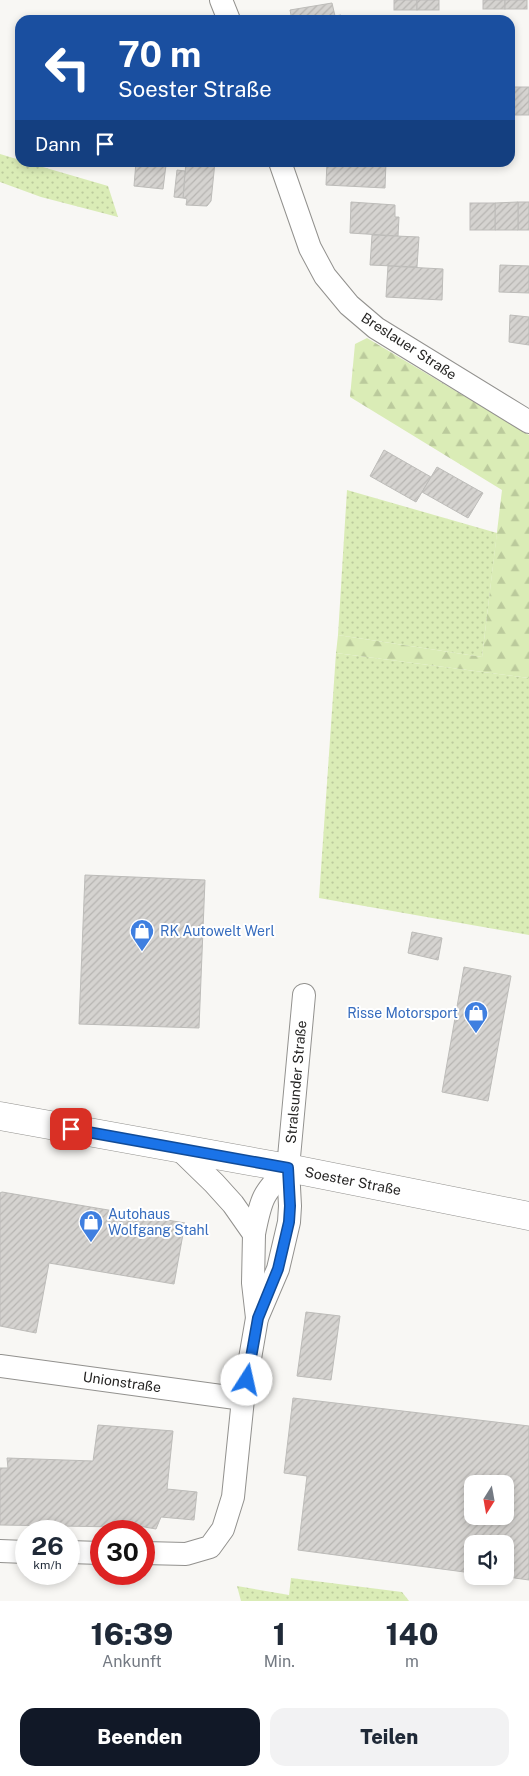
<!DOCTYPE html>
<html lang="de">
<head>
<meta charset="utf-8">
<style>
  :root { --surface:#fff; --page:#f2f2f3; --text:#1f2937; --muted:#747a83; --accent:#111827 }
  body { margin:0; font-family:"Public Sans",sans-serif; background:var(--page); color:var(--text); height:100vh; display:flex; flex-direction:column; font-size:19px; white-space:nowrap }
  * { box-sizing:border-box; margin:0 }
  p { font-size:16px; color:var(--muted) }
  .icon { flex:none; width:28px; height:28px; fill:none; stroke:currentColor; stroke-width:2; stroke-linecap:round; stroke-linejoin:round }
  .map { position:relative; height:1601px; overflow:hidden }
  .sheet { display:flex; flex-direction:column; background:var(--surface); flex:1 }
  .sheet>* { flex:none }
  .guide { position:absolute; left:15px; top:15px; width:500px; height:152px; border-radius:15px; box-shadow:0 2px 8px #0003; background:#1a4fa0; color:#fff; overflow:hidden }
  .needle { width:32px; rotate:191deg }
  .tools { position:absolute; left:464px; top:1475px; display:grid; gap:10px }
  .tools a { display:grid; place-items:center; width:50px; height:50px; border-radius:10px; background:var(--surface); box-shadow:0 2px 8px #0003; font-size:25px }
  .speed { position:absolute; left:15px; top:1520px; display:flex; gap:10px; font-size:25px; font-weight:700; text-align:center }
  .speed>* { display:grid; place-content:center; width:65px; height:65px; border-radius:50%; background:var(--surface); box-shadow:0 2px 8px #0003; line-height:1 }
  .speed small { font-size:12px; font-weight:400 }
  .speed .limit { border:8px solid #d22; background:#fff; color:#111 }
  .pin { position:absolute; display:grid; place-items:center; width:42px; height:42px; color:#fff; margin:-21px; border-radius:10px; box-shadow:0 2px 8px #0006 }
  .me { position:absolute; width:55px; margin:-28px; rotate:10deg; stroke-linejoin:round; filter:drop-shadow(0 0 4px #0008) }
  .turn { display:flex; align-items:center; gap:18px; height:105px; padding:0 20px; font-size:22px }
  .turn .icon { width:65px; height:65px; stroke-width:2.5 }
  .turn b { display:block; font-size:35px; line-height:42px }
  .then { display:flex; align-items:center; height:48px; padding:0 20px; background:#0003; gap:10px; font-size:19px }
  .eta { display:flex; justify-content:space-evenly; align-items:center; height:85px; text-align:center }
  .eta b { font-size:30px; font-weight:800; line-height:35px }
  .primary-button { display:flex; gap:10px; margin-top:auto; padding:10px 20px }
  .primary-button a { flex:1; height:58px; border-radius:15px; background:var(--accent); color:#fff; font-size:20px; font-weight:800; line-height:58px; text-align:center }
  .primary-button a+a { background:var(--page); color:var(--text) }
  .map>svg:first-child { display:block }
  .grass { fill:url(#grass-dots) }
  .forest { fill:url(#forest-firs) }
  .building { fill:url(#building-hatch); stroke:#bdbcb9; fill-rule:evenodd }
  .lines { fill:none; stroke-linecap:round; stroke-linejoin:round }
  .minor-casing { stroke:#92918e; stroke-width:24 }
  .secondary-casing { stroke:#92918e; stroke-width:29 }
  .minor { stroke:#fff; stroke-width:22 }
  .secondary { stroke:#fff; stroke-width:28 }
  .route-casing { stroke:#114b97; stroke-width:12 }
  .route { stroke:#1a73e8; stroke-width:9 }
  .labels { text-anchor:middle; stroke-width:4; stroke-linejoin:round; paint-order:stroke }
  .street-label { font-size:14px; fill:#262524; stroke:#fff }
  .shop-label { font-size:14px; fill:#366cbe; stroke:#fff; text-anchor:start }
</style>
</head>
<body>
<div class="map">
<svg width="529" height="1601" viewBox="0 0 529 1601">
  <defs>
    <pattern id="grass-dots" width="8" height="8" patternUnits="userSpaceOnUse" patternTransform="scale(1.25)"><rect width="8" height="8" fill="#daecb6"/><path d="M2 2h.1M6 6h.1" fill="none" stroke="#bbca9c" stroke-width="1.8" stroke-linecap="round"/></pattern>
    <pattern id="forest-firs" width="22" height="20" patternUnits="userSpaceOnUse" patternTransform="scale(1.25)"><rect width="22" height="20" fill="#daecb6"/><path d="M5 1l3.5 6h-7zM16 11l3.5 6h-7z" fill="#bbca9c"/></pattern>
    <pattern id="building-hatch" width="6" height="6" patternUnits="userSpaceOnUse" patternTransform="scale(1.25)"><rect width="6" height="6" fill="#d5d3d0"/><path d="M-1 1l2-2M0 6l6-6M5 7l2-2" fill="none" stroke="#b7b5b2"/></pattern>
  </defs>
  <rect width="100%" height="100%" fill="#f8f7f4"/>
  <g class="grass">
    <polygon points="0,154 20,160 20,162 29,163 108,186 118,217 41,197 0,182"/>
    <polygon points="347,490 497,533 482,657 338,635"/>
    <polygon points="336,653 529,678 529,935 319,898"/>
    <polygon points="291,1578 402,1592 409,1601 241,1601 237,1586 289,1595"/>
  </g>
  <polygon class="forest" points="367,338 529,435 529,678 336,653 338,635 482,657 502,490 350,397 355,344"/>
  <g class="building">
    <rect x="394" y="0" width="23" height="10"/>
    <rect x="417" y="0" width="22" height="10"/>
    <rect x="483" y="0" width="22" height="9"/>
    <rect x="505" y="0" width="22" height="9"/>
    <polygon points="332,3 335,16 341,15 342,20 292,20 290,10"/>
    <polygon points="97,17 113,18 113,20 97,20"/>
    <rect x="510" y="87" width="19" height="28"/>
    <polygon points="136,162 166,165 163,189 134,186"/>
    <polygon points="141,162 166,162 166,165"/>
    <polygon points="186,162 215,162 211,201 207,206 186,205 187,199 183,198"/>
    <polygon points="327,162 386,162 385,188 326,185"/>
    <polygon points="177,170 185,171 183,198 174,197"/>
    <polygon points="351,202 395,205 395,217 399,217 398,236 350,233"/>
    <rect x="518" y="202" width="11" height="28"/>
    <polygon points="518,202 518,230 495,230 495,203"/>
    <rect x="470" y="203" width="25" height="27"/>
    <polygon points="372,235 419,237 417,267 370,265"/>
    <polygon points="500,265 529,266 529,293 499,292"/>
    <polygon points="388,266 443,269 442,300 386,297"/>
    <polygon points="510,315 529,317 529,345 509,342"/>
    <polygon points="384,450 431,477 416,502 370,476"/>
    <polygon points="437,467 483,493 468,518 422,492"/>
    <polygon points="85,875 205,880 199,1028 79,1024"/>
    <polygon points="412,932 442,938 438,960 408,953"/>
    <polygon points="464,967 511,976 488,1101 442,1092"/>
    <polygon points="2,1192 185,1223 174,1284 49,1263 36,1333 0,1326 0,1193"/>
    <polygon points="306,1312 340,1316 331,1380 297,1376"/>
    <path d="M293,1398L529,1426V1580L500,1576H505V1544H472V1573L298,1550L307,1476L284,1473ZM472,1484H505V1516H472Z"/>
    <polygon points="98,1425 173,1431 167,1489 197,1492 194,1520 161,1517 156,1529 121,1523 119,1527 0,1525 0,1468 8,1468 7,1458 93,1461"/>
  </g>
  <g class="lines">
    <g class="minor-casing">
      <g id="minor">
        <polyline points="221,0 229,20"/>
        <polyline points="280,162 310,248 325,276 349,305 376,328 529,422"/>
        <polyline points="178,1148 214,1183 233,1204 254,1234 253,1283 257,1318"/>
        <path d="M254,1234C261,1198 263,1193 288,1168"/>
        <polyline points="0,1366 243,1399"/>
        <polyline points="0,1551 26,1552"/>
        <polyline points="69,1552 101,1553"/>
        <polyline points="144,1553 186,1554 210,1547 223,1529 233,1497 243,1399 257,1318 278,1269 289,1222 290,1206 288,1168 304,995"/>
      </g>
    </g>
    <g class="secondary-casing">
      <polyline id="secondary" points="0,1116 288,1168 529,1216"/>
    </g>
    <use href="#minor" class="minor"/>
    <use href="#secondary" class="secondary"/>
  </g>
  <g class="lines">
    <g class="route-casing">
      <polyline id="route" points="71,1129 288,1168 290,1206 289,1222 278,1269 258,1318 247,1380"/>
    </g>
    <use href="#route" class="route"/>
  </g>
  <defs>
    <g id="shop-pin" transform="scale(1.25)"><path d="M0 17L-7.5 6A9.5 9.5 0 1 1 7.5 6Z" fill="#3f7fe0" stroke="#fff"/><path d="M-5-2.5h2.3a2.7 3.5 0 0 1 5.4 0H5L5.5 6h-11ZM-1.5-2.5h3a1.5 2.3 0 0 0-3 0Z" fill="#fff"/></g>
  </defs>
  <g fill-rule="evenodd">
    <use href="#shop-pin" x="142" y="931"/>
    <use href="#shop-pin" x="476" y="1013"/>
    <use href="#shop-pin" x="91" y="1222"/>
  </g>
  <g class="labels">
    <g class="street-label">
      <text transform="translate(409 346) rotate(33)" y="5">Breslauer Straße</text>
      <text transform="translate(296 1082) rotate(-85)" y="5">Stralsunder Straße</text>
      <text transform="translate(353 1181) rotate(11)" y="5">Soester Straße</text>
      <text transform="translate(122 1382) rotate(8)" y="5">Unionstraße</text>
    </g>
    <g class="shop-label">
      <text x="160" y="936">RK Autowelt Werl</text>
      <text x="458" y="1018" text-anchor="end">Risse Motorsport</text>
      <text x="108" y="1219">Autohaus<tspan x="108" dy="16">Wolfgang Stahl</tspan></text>
    </g>
  </g>
</svg>
<div class="tools">
<a><svg class="needle" viewBox="-14 -14 28 28"><path d="M0-13l5 13h-10z" fill="#e53935"/><path d="M0 13l5-13h-10z" fill="#747a83"/></svg></a>
<a><svg class="icon" aria-label="sound" viewBox="0 0 24 24"><path d="M4 9h4l5-4v14l-5-4H4zM17 9q2 3 0 6"/></svg></a>
</div>
<div class="speed"><div>26<small>km/h</small></div><div class="limit">30</div></div>
<div class="pin" style="left:71px;top:1129px;background:#d93025"><svg class="icon" aria-label="arrive" viewBox="0 0 24 24"><path d="M6 21V4h12l-3 4 3 4H6"/></svg></div>
<svg class="me" style="left:247px;top:1380px" viewBox="-20 -20 40 40"><circle r="19" fill="#fff"/><path d="M0-13L10 11 0 6-10 11z" fill="#1a73e8"/></svg>
<div class="guide">
<div class="turn"><svg class="icon" aria-label="left" viewBox="0 0 24 24"><path d="M17 20v-9H6M10 6l-5 5 5 5"/></svg><div><b>70 m</b>Soester Straße</div></div>
<div class="then">Dann<svg class="icon" aria-label="arrive" viewBox="0 0 24 24"><path d="M6 21V4h12l-3 4 3 4H6"/></svg></div>
</div>
</div>
<section class="sheet">
<div class="eta">
<div><b>16:39</b><p>Ankunft</p></div>
<div><b>1</b><p>Min.</p></div>
<div><b>140</b><p>m</p></div>
</div>
<div class="primary-button"><a>Beenden</a><a>Teilen</a></div>
</section>
</body>
</html>
